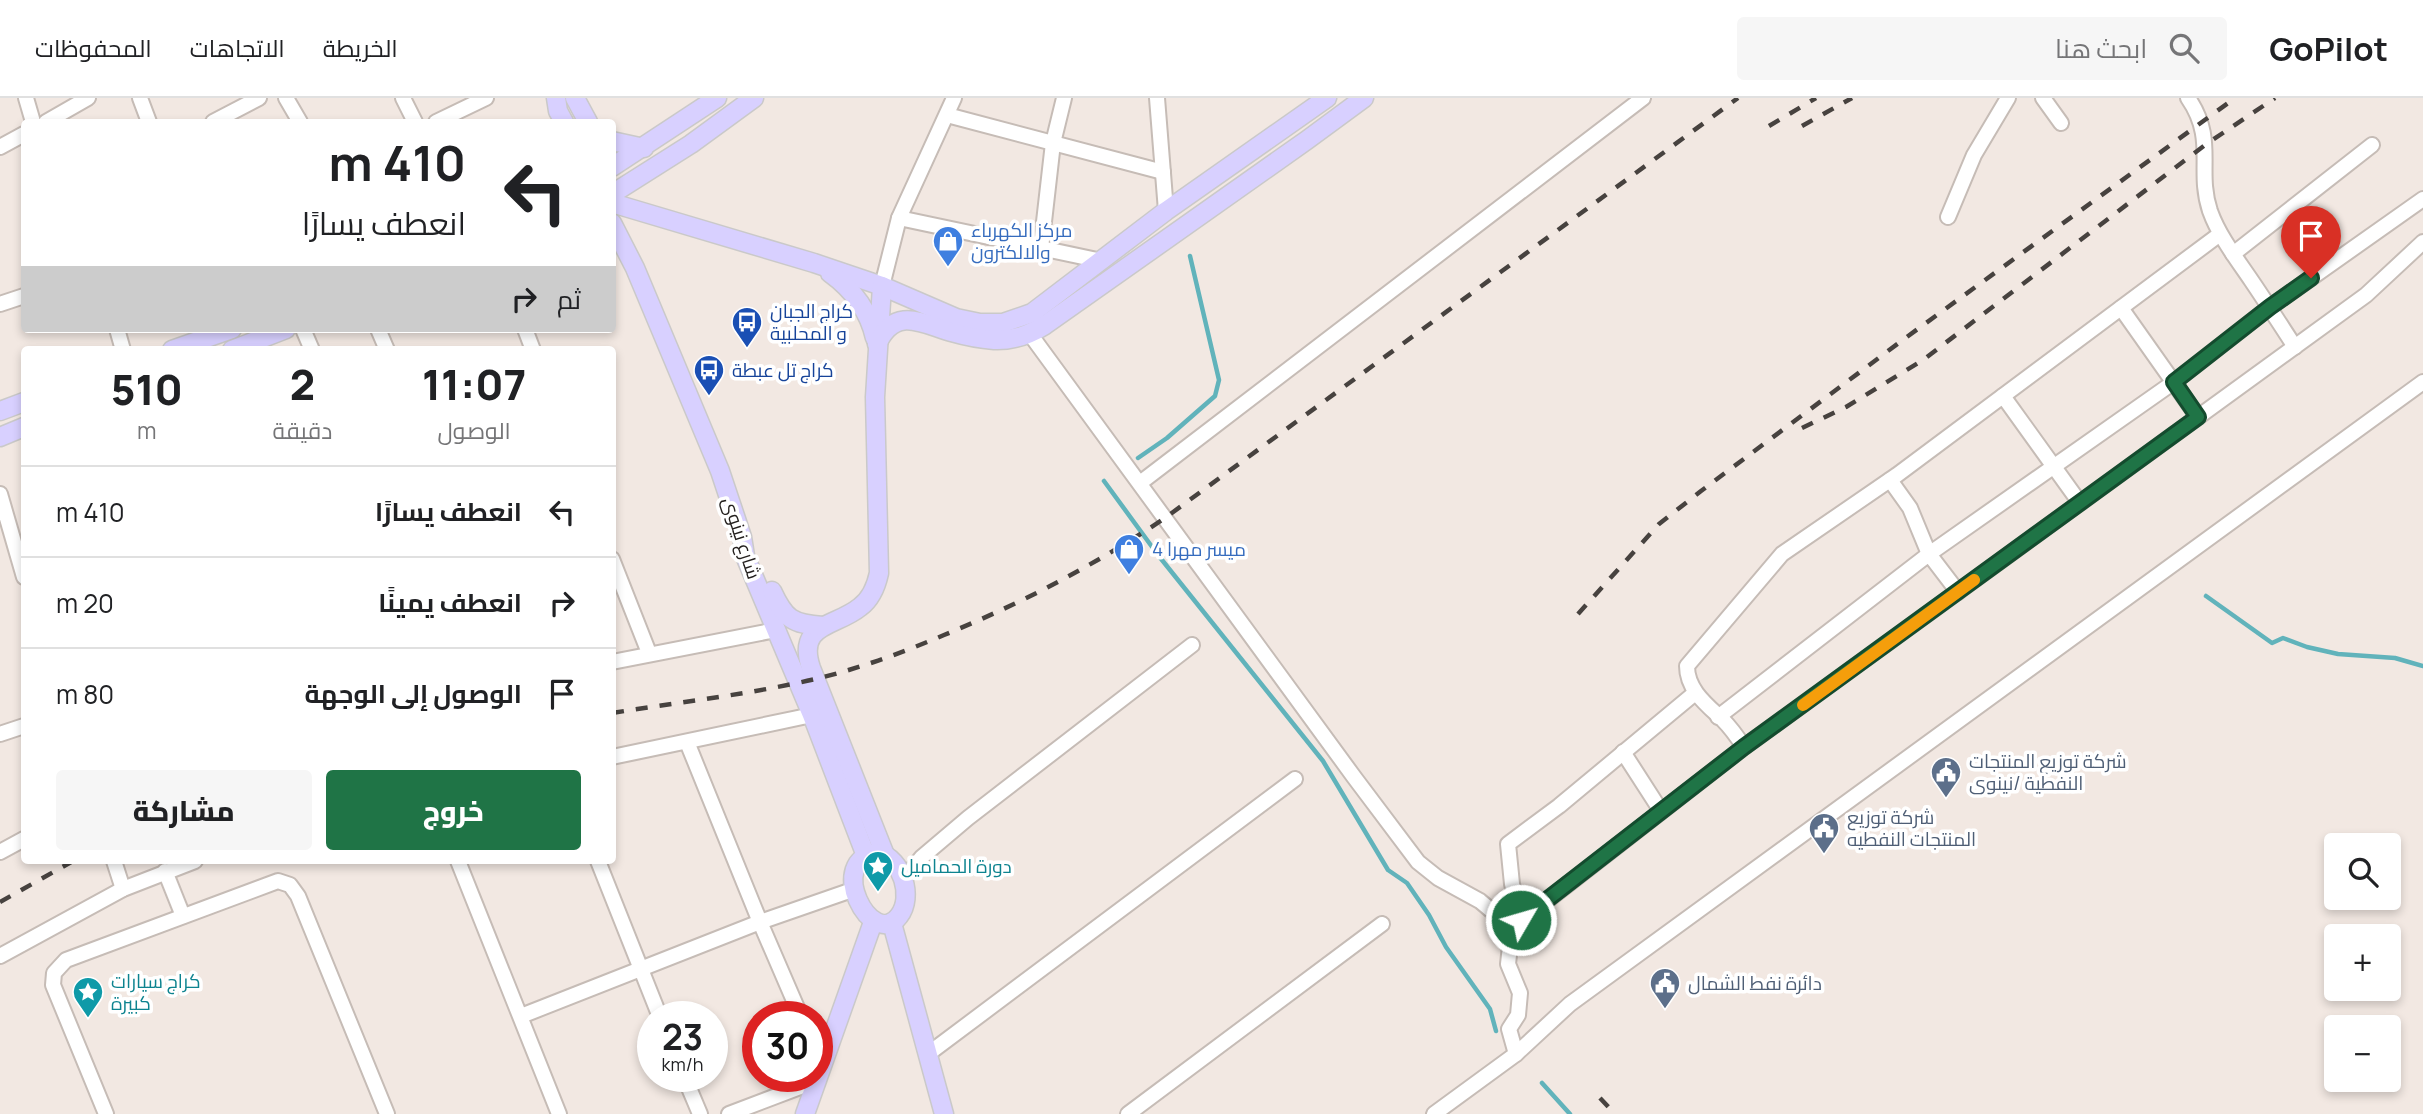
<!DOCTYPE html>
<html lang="ar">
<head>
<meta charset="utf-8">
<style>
  :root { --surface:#fff; --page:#f6f6f6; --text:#202124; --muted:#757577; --line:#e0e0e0; --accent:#1f7446 }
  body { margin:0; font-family:Manrope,Cairo,sans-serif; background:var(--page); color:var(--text); direction:rtl; height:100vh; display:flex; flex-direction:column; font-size:26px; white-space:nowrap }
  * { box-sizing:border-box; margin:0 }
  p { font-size:23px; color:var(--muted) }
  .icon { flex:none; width:38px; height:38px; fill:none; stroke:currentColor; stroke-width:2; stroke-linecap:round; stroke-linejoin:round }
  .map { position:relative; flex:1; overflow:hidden; direction:ltr }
  .details { position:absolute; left:21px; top:248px; width:595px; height:518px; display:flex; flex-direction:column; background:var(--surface); border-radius:7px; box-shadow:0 4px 10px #0003; direction:rtl }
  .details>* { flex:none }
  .guide { position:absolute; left:21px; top:21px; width:595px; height:214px; border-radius:7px; box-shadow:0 4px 10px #0003; direction:rtl; background:#fff; color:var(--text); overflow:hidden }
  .tools { position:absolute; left:2324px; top:735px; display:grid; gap:14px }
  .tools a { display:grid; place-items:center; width:77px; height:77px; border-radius:7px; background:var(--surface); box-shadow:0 4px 10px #0003; font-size:35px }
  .speed { position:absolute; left:637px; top:903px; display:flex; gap:14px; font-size:35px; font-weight:700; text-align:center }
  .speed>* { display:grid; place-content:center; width:91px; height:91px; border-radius:50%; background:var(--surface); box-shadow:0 4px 10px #0003; line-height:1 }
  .speed small { font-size:18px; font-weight:400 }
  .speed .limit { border:10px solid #d22; background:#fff; color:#111 }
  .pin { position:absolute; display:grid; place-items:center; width:60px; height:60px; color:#fff; margin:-72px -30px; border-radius:50% 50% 50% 0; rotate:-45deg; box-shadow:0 0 7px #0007 }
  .pin .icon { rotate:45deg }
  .me { position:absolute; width:77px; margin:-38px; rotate:52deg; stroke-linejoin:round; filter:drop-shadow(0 0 5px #0008) }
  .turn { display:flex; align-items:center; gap:24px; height:147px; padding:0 35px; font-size:32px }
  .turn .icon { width:91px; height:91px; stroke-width:2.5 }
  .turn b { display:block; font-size:49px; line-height:60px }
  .then { display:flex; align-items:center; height:66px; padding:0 35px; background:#0003; gap:14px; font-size:26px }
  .eta { display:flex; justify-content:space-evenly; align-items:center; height:119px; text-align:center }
  .eta b { font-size:42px; font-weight:800; line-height:49px }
  .primary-button { display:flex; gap:14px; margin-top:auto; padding:14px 35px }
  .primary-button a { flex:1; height:80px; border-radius:7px; background:var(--accent); color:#fff; font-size:28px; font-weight:800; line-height:80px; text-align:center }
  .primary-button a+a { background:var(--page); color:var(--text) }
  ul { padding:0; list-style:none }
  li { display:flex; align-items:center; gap:21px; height:91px; padding:0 35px; border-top:2px solid var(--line) }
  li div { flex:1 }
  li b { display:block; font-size:26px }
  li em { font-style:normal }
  header { display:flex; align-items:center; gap:42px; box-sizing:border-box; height:98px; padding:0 35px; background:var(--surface); border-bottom:2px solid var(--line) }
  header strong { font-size:33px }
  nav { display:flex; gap:38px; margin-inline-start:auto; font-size:24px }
  .search { width:490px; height:63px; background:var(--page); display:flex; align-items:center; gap:18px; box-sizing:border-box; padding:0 24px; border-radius:7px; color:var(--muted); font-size:26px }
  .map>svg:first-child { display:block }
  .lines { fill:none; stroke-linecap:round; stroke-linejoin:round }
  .stream { stroke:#61b3bb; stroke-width:4.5 }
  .minor-casing { stroke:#c6bcb6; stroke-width:18 }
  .major-casing { stroke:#cac9c9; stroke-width:21 }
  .minor { stroke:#fff; stroke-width:14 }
  .major { stroke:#d8d0ff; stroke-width:18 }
  .rail { stroke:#47423f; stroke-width:4.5; stroke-dasharray:12 12; stroke-linecap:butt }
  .route-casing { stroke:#144b2e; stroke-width:18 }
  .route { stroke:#1f7446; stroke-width:12 }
  .slow { stroke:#f59e0b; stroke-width:12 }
  .labels { text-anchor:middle; stroke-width:7; stroke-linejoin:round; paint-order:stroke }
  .shop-label { font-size:19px; fill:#366cbe; stroke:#fff; text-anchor:start }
  .transit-label { font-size:19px; fill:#164399; stroke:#fff; text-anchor:start }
  .street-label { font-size:19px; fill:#24201e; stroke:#fff }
  .service-label { font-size:19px; fill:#4e5e75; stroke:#fff; text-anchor:start }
  .culture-label { font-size:19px; fill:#0d838f; stroke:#fff; text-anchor:start }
</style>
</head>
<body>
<header>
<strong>GoPilot</strong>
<div class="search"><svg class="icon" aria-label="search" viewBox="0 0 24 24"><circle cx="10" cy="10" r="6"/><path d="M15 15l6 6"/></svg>ابحث هنا</div>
<nav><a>الخريطة</a><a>الاتجاهات</a><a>المحفوظات</a></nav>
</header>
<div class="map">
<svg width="2423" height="1016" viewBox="0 0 2423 1016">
  <rect width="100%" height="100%" fill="#f2e8e2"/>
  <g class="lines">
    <g class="stream">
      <polyline points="1138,360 1167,340 1215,298 1219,282 1190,158"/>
      <polyline points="1104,383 1158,457 1323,663 1388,772 1407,785 1429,817 1446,849 1490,911 1496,933"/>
      <polyline points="2206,498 2272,545 2283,540 2307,549 2338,556 2395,560 2423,568"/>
      <polyline points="1542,985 1570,1016"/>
    </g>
    <g class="minor-casing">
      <g id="minor">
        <polyline points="26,0 33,24"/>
        <polyline points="140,0 149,24"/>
        <polyline points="286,0 300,24"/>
        <polyline points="403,0 415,24"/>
        <polyline points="1157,0 1166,113"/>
        <polyline points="2043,0 2061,25"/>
        <path d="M2188,0C2217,42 2196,71 2210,113C2219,138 2236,160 2251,182C2266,204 2280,226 2295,249"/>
        <polyline points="947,17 1163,74"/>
        <polyline points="46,24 88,0"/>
        <polyline points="213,24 259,0"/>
        <polyline points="436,24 486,0"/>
        <polyline points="0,49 24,36"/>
        <polyline points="1948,119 1974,57 2008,0"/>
        <polyline points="899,120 1102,163"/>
        <polyline points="1041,150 1053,45 1064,0"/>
        <polyline points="2233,156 2372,47"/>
        <polyline points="882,188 899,120 954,0"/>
        <polyline points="0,206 24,198"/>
        <polyline points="2121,210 2198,319"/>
        <polyline points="117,231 123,252"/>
        <polyline points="303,231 312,252"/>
        <polyline points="378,231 387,252"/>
        <polyline points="525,231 533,252"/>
        <polyline points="1030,236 1354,679 1418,764 1438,780 1480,803 1512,830 1508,866 1520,895 1518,917 1509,931 1516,956"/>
        <polyline points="2003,298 2080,405"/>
        <polyline points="1890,382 1910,410 1929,456 2174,284 2270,209 2423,101"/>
        <polyline points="1140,385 1643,0"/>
        <polyline points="0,396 24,479"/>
        <polyline points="612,461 649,555"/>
        <polyline points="612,564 776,532"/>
        <polyline points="1718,619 1929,456 1958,494"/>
        <polyline points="0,636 24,628"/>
        <polyline points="687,644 760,824 801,919"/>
        <path d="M1744,649C1738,640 1731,630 1723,622C1707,607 1687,592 1687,568L1782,456L1897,377L2220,136"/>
        <polyline points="1623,654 1661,713"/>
        <polyline points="612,659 812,617"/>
        <polyline points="0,754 24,741"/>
        <polyline points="114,763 123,791"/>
        <polyline points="458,763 559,1016"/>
        <polyline points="598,763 660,919"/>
        <polyline points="165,773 183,818"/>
        <polyline points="903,782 922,759 968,720 1192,547"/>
        <polyline points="1521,822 1512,786 1508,746 1559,708 1695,595"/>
        <polyline points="1512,830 1744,649 2366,197 2423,144"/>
        <polyline points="0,858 123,791 195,763"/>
        <polyline points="521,918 760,824 855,791"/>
        <polyline points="928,956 1295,681"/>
        <polyline points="684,978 700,1016"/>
        <polyline points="106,1016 53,887 54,875 66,862 278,783 290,787 298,798 387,1016"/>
        <polyline points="729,1016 816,983"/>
        <polyline points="1128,1016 1382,826"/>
        <polyline points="1434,1016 1516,956 1570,906 2423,284"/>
      </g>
    </g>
    <g class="major-casing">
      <g id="major">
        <polyline points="556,0 558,13 564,24"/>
        <polyline points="575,0 588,24"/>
        <polyline points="612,43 644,50"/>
        <polyline points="612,69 717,0"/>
        <polyline points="612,96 691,46 754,0"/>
        <polyline points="612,105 814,165 882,188 956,220 980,225 1003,225 1032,215 1166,113 1327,0"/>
        <polyline points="612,125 635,170 720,373 742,439 745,458 812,617 866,758"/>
        <path d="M830,175C852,191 869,213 875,240"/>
        <path d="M882,188L875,299L879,475C876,489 871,501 860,509C836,529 796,525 811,570L885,757"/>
        <path d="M877,246C895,208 921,225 951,234C965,238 980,241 994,242C1013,243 1029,237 1045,227L1307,42L1364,0"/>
        <polyline points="172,252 232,231"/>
        <polyline points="232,252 286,231"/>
        <polyline points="0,313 24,304"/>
        <polyline points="0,339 24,329"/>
        <path d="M772,493C785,521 792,526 823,528"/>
        <path d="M879,755C902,761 914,799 899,818C872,854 823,760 879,755Z"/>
        <polyline points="892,825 944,1016"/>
        <polyline points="805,1016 873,824"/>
      </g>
    </g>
    <use href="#minor" class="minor"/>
    <use href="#major" class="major"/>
    <g class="rail">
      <polyline points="1769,28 1816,0"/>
      <polyline points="1802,28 1852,0"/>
      <polyline points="1802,330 1846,309 1923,262 2205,47 2275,0"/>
      <polyline points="1578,516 1659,426 1701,393 1904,241 2235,0"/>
      <path d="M612,615C674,605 736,598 797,585C847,575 897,557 944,537C1022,505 1095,467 1165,420L1738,0"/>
      <polyline points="0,804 73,763"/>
      <polyline points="1600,1000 1615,1016"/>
    </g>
  </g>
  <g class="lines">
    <g class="route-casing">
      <polyline id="route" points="1521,822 1744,649 2198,319 2174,284 2270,209 2311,180"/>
    </g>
    <use href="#route" class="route"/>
    <polyline class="slow" points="1803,607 1974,482"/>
  </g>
  <defs>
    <g id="shop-pin" transform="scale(1.575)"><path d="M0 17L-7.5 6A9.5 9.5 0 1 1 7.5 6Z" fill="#3f7fe0" stroke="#fff"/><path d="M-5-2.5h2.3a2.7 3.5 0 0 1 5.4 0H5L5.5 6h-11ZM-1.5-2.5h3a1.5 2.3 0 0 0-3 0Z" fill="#fff"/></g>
    <g id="bus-pin" transform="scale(1.575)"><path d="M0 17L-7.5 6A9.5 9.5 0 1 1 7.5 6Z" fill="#1a4fb4" stroke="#fff"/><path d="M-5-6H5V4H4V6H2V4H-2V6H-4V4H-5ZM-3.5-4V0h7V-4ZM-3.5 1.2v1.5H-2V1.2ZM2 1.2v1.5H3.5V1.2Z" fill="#fff"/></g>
    <g id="civic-pin" transform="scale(1.575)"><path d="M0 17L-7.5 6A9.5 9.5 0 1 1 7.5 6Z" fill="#5c6f8a" stroke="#fff"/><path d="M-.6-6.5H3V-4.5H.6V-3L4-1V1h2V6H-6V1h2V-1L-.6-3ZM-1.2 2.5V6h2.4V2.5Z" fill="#fff"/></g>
    <g id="sight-pin" transform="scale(1.575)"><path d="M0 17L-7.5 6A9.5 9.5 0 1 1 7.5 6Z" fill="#0f9aa8" stroke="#fff"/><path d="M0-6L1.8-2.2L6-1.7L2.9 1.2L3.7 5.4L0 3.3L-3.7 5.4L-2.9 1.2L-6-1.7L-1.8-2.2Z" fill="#fff"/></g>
  </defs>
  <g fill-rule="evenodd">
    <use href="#shop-pin" x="948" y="143"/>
    <use href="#bus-pin" x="747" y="224"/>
    <use href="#bus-pin" x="709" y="272"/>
    <use href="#shop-pin" x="1129" y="451"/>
    <use href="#civic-pin" x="1946" y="674"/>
    <use href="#civic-pin" x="1824" y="730"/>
    <use href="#sight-pin" x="878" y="768"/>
    <use href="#civic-pin" x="1665" y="885"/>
    <use href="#sight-pin" x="88" y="894"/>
  </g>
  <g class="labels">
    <g class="shop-label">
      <text x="971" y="139">مركز الكهرباء<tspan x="971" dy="22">والالكترون</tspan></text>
      <text x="1152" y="458">ميسر مهرا 4</text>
    </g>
    <g class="transit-label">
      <text x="770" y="220">كراج الجبان<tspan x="770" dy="22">و المحلبية</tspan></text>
      <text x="732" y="279">كراج تل عبطة</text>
    </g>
    <g class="street-label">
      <text transform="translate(742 440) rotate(72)" y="7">شارع نينوى</text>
    </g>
    <g class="service-label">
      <text x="1969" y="670">شركة توزيع المنتجات<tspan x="1969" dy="22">النفطية /نينوى</tspan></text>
      <text x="1847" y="726">شركة توزيع<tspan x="1847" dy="22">المنتجات النفطيه</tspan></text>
      <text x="1688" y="892">دائرة نفط الشمال</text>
    </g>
    <g class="culture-label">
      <text x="901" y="775">دورة الحماميل</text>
      <text x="111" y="890">كراج سيارات<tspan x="111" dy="22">كبيرة</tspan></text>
    </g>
  </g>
</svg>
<div class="tools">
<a><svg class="icon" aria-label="search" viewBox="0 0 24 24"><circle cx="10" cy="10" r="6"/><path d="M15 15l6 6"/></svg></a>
<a>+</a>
<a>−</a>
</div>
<div class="speed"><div>23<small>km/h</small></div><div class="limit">30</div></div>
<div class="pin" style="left:2311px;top:180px;background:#d93025"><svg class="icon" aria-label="arrive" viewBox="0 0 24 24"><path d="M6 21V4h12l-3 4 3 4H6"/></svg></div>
<svg class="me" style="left:1521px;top:822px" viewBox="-20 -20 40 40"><circle r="17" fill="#1f7446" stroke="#fff" stroke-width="3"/><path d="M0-11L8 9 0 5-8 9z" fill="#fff"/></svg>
<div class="guide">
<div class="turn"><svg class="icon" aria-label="left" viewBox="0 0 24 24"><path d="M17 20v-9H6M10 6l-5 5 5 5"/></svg><div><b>410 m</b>انعطف يسارًا</div></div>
<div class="then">ثم<svg class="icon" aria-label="right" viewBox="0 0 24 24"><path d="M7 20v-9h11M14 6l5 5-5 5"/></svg></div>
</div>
<section class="details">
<div class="eta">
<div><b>11:07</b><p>الوصول</p></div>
<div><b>2</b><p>دقيقة</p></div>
<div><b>510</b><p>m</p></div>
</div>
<ul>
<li><svg class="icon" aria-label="left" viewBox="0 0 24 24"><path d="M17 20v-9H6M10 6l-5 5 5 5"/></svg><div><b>انعطف يسارًا</b></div><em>410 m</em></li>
<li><svg class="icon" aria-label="right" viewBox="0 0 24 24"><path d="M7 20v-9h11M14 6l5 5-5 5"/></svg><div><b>انعطف يمينًا</b></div><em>20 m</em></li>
<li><svg class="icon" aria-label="arrive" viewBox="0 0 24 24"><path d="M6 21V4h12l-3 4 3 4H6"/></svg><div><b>الوصول إلى الوجهة</b></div><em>80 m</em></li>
</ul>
<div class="primary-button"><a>خروج</a><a>مشاركة</a></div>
</section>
</div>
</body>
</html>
